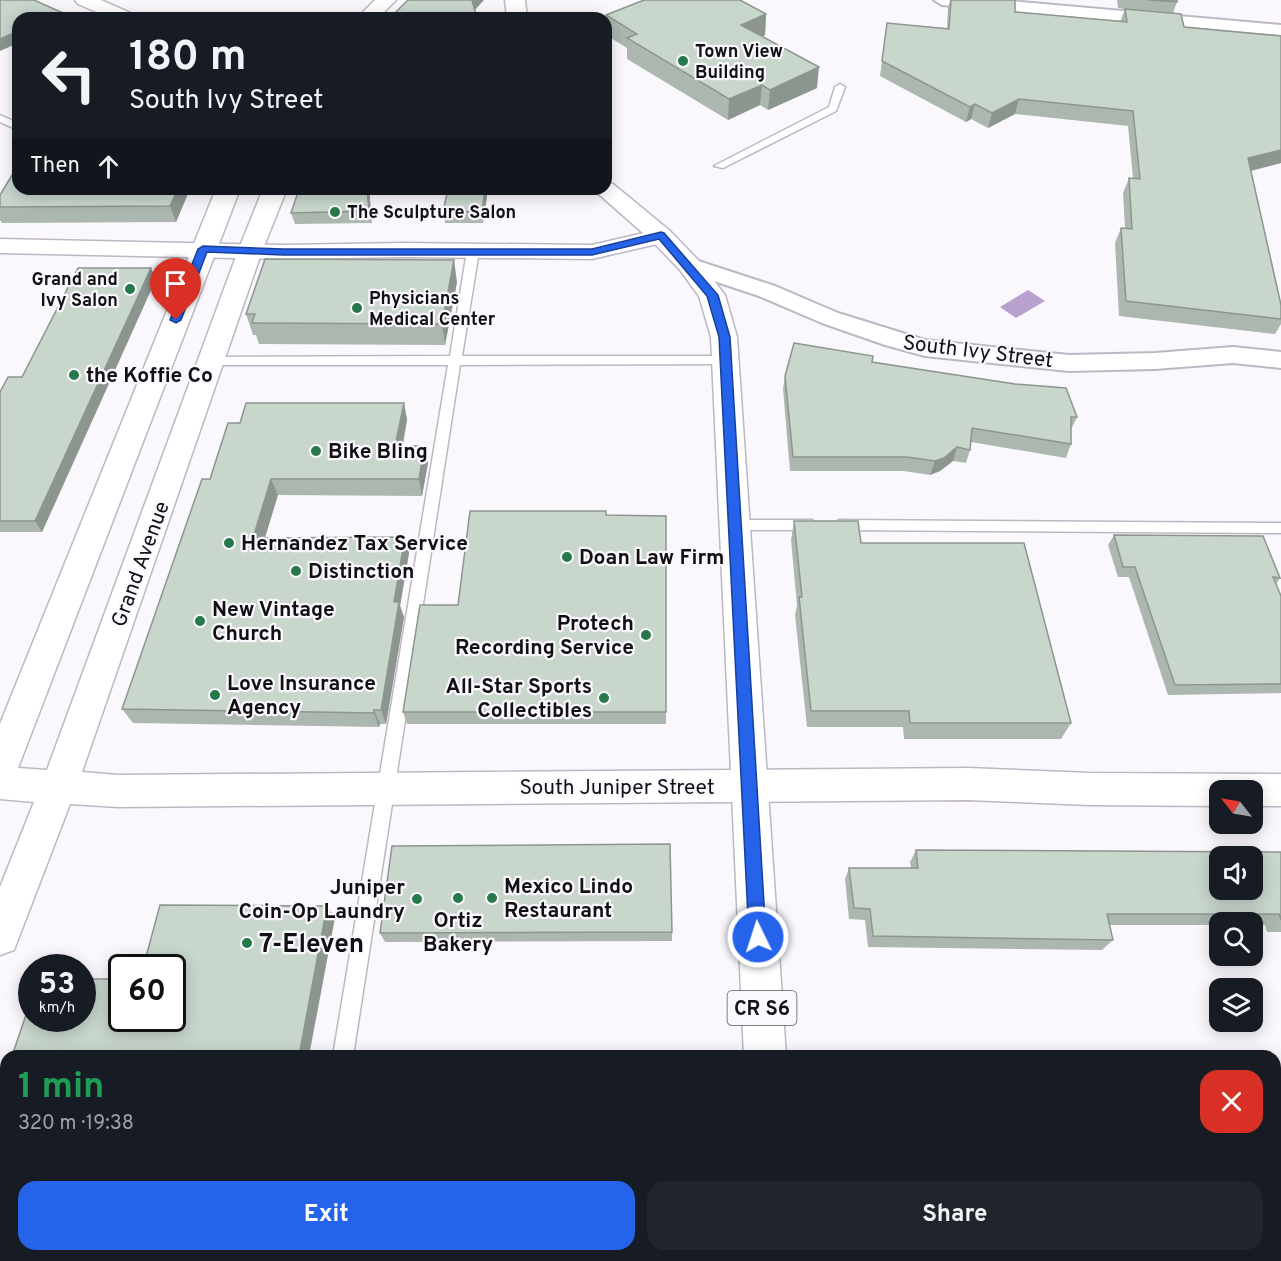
<!DOCTYPE html>
<html lang="en">
<head>
<meta charset="utf-8">
<style>
  :root { --surface:#171b24; --page:#20242c; --text:#f1f3f6; --muted:#9ea1a6; --accent:#2563eb }
  body { margin:0; font-family:Overpass,sans-serif; background:var(--page); color:var(--text); height:100vh; display:flex; flex-direction:column; font-size:22px; white-space:nowrap }
  * { box-sizing:border-box; margin:0 }
  p { font-size:20px; color:var(--muted) }
  .icon { flex:none; width:33px; height:33px; fill:none; stroke:currentColor; stroke-width:2; stroke-linecap:round; stroke-linejoin:round }
  .map { position:relative; flex:1; overflow:hidden }
  .sheet { position:absolute; left:0px; top:1050px; width:1281px; height:212px; display:flex; flex-direction:column; background:var(--surface); border-radius:18px 18px 0 0; box-shadow:0 3px 15px #0003 }
  .sheet>* { flex:none }
  .hud { position:absolute; left:12px; top:12px; width:600px; height:183px; border-radius:18px; box-shadow:0 3px 15px #0003; background:#171b24; color:var(--text); overflow:hidden }
  .needle { width:39px; rotate:301deg }
  .tools { position:absolute; left:1209px; top:780px; display:grid; gap:12px }
  .tools a { display:grid; place-items:center; width:54px; height:54px; border-radius:12px; background:var(--surface); box-shadow:0 3px 15px #0003; font-size:30px }
  .speed { position:absolute; left:18px; top:954px; display:flex; gap:12px; font-size:30px; font-weight:700; text-align:center }
  .speed>* { display:grid; place-content:center; width:78px; height:78px; border-radius:50%; background:var(--surface); box-shadow:0 3px 15px #0003; line-height:1 }
  .speed small { font-size:15px; font-weight:400 }
  .speed .limit { border:3px solid #111; border-radius:9px; background:#fff; color:#111 }
  .pin { position:absolute; display:grid; place-items:center; width:51px; height:51px; color:#fff; margin:-62px -26px; border-radius:50% 50% 50% 0; rotate:-45deg; box-shadow:0 0 6px #0007 }
  .pin .icon { rotate:45deg }
  .me { position:absolute; width:66px; margin:-33px; rotate:356deg; stroke-linejoin:round; filter:drop-shadow(0 0 4px #0008) }
  .turn { display:flex; align-items:center; gap:21px; height:126px; padding:0 18px; font-size:27px }
  .turn .icon { width:78px; height:78px; stroke-width:2.5 }
  .turn b { display:block; font-size:42px; line-height:51px }
  .then { display:flex; align-items:center; height:57px; padding:0 18px; background:#0003; gap:12px; font-size:22px }
  .round { display:grid; place-items:center; flex:none; width:63px; height:63px; border-radius:18px; background:var(--page) }
  .headline { display:flex; align-items:center; justify-content:space-between; height:102px; padding:0 18px }
  h1 { font-size:36px; font-weight:700; line-height:45px; color:#1e9e55 }
  .cta { display:flex; gap:12px; margin-top:auto; padding:12px 18px }
  .cta a { flex:1; height:69px; border-radius:18px; background:var(--accent); color:#fff; font-size:24px; font-weight:700; line-height:69px; text-align:center }
  .cta a+a { background:var(--page); color:var(--text) }
  .map>svg:first-child { display:block }
  .water { fill:#b8a0cf }
  .lines { fill:none; stroke-linecap:round; stroke-linejoin:round }
  .service-casing { stroke:#bdb7c4; stroke-width:3 }
  .minor-casing { stroke:#bdb7c4; stroke-width:4 }
  .tertiary-casing { stroke:#bdb7c4; stroke-width:3 }
  .secondary-casing { stroke:#bdb7c4; stroke-width:3 }
  .primary-casing { stroke:#bdb7c4; stroke-width:3 }
  .service { fill:#fff; fill-rule:evenodd }
  .minor { fill:#fff; fill-rule:evenodd }
  .tertiary { fill:#fff; fill-rule:evenodd }
  .secondary { fill:#fff; fill-rule:evenodd }
  .primary { fill:#fff; fill-rule:evenodd }
  .wall { fill:#acb8af }
  .shaded-wall { fill:#8c968f }
  .building { fill:#c8d6cc; stroke:#8c968f; stroke-width:1.5; fill-rule:evenodd }
  .route { fill:#2563eb; stroke:#184099; stroke-width:1.5 }
  .poi-dot { fill:#27784a; stroke:#faf8fd; stroke-width:2 }
  .labels { text-anchor:middle; stroke-width:4.5; stroke-linejoin:round; paint-order:stroke }
  .far-poi-label { font-size:18px; font-weight:bold; fill:#121015; stroke:#faf8fd; text-anchor:start }
  .shield { fill:#faf8fd; stroke:#58565b; stroke-width:1.5 }
  .shield-label { font-size:20px; font-weight:bold; fill:#121015 }
  .street-label { font-size:21px; fill:#121015; stroke:#faf8fd }
  .poi-label { font-size:21px; font-weight:bold; fill:#121015; stroke:#faf8fd; text-anchor:start }
  .near-poi-label { font-size:26px; font-weight:bold; fill:#121015; stroke:#faf8fd; text-anchor:start }
</style>
</head>
<body>
<div class="map">
<svg width="1281" height="1261" viewBox="0 0 1281 1261">
  <rect width="100%" height="100%" fill="#faf8fd"/>
  <polygon class="water" points="1028,290 1045,301 1016,318 1000,307"/>
  <g class="lines">
    <g class="service-casing">
      <g id="service">
        <polygon points="840,84 845,87 836,111 723,168 714,166 829,107 835,87"/>
        <polygon points="0,115 18,123 18,130 0,122"/>
        <polygon points="473,248 479,251 462,356 726,356 732,360 726,364 460,365 353,1056 333,1056 448,365 212,365 206,361 212,357 450,356 467,251"/>
        <polygon points="734,520 812,520 819,525 812,530 734,530 727,525"/>
        <polygon points="839,520 1281,523 1281,533 839,530 832,525"/>
        <polygon points="303,1256 325,1256 324,1261 302,1261"/>
      </g>
    </g>
    <g class="minor-casing">
      <g id="minor">
        <polygon points="934,0 998,0 1281,25 1281,35 942,5"/>
        <polygon points="689,258 775,286 838,313 925,340 1069,355 1155,353 1233,347 1281,352 1281,368 1233,363 1155,369 1069,371 925,356 885,345 822,323 759,296 681,270 678,265 681,260"/>
      </g>
    </g>
    <g class="tertiary-casing">
      <polygon id="tertiary" points="661,229 670,231 673,236 670,241 592,259 403,257 283,259 0,253 0,239 283,245 403,243 592,245"/>
    </g>
    <g class="secondary-casing">
      <g id="secondary">
        <polygon points="505,0 525,0 527,18 507,18"/>
        <polygon points="216,189 240,189 18,768 47,770 238,251 263,189 287,189 262,251 82,772 118,775 968,768 1090,773 1281,774 1281,806 1252,806 1252,790 1220,790 1220,806 1090,805 968,800 118,807 70,804 14,950 0,955 0,887 34,802 0,799 0,724"/>
      </g>
    </g>
    <g class="primary-casing">
      <g id="primary">
        <polygon points="75,0 101,0 133,14 136,18 110,18 78,4"/>
        <polygon points="375,0 396,0 378,18 357,18"/>
        <polygon points="606,182 613,184 670,231 698,260 725,295 737,337 786,1056 744,1056 711,337 699,296 680,270 652,241 593,189 606,189"/>
        <polygon points="754,1256 800,1256 801,1261 755,1261"/>
      </g>
    </g>
    <use href="#service" class="service"/>
    <use href="#minor" class="minor"/>
    <use href="#tertiary" class="tertiary"/>
    <use href="#secondary" class="secondary"/>
    <use href="#primary" class="primary"/>
  </g>
  <g class="wall">
    <polygon points="950,0 1015,0 1015,12 1120,22 1125,9 1118,8 1117,0 1177,0 1177,2 1173,13 1184,27 1281,36 1281,163 1251,171 1281,305 1281,324 1275,334 1119,316 1115,243 1121,228 1125,228 1123,193 1129,178 1133,178 1128,126 1015,114 988,128 971,119 966,122 880,76 887,23 947,28 948,8"/>
    <polygon points="766,14 765,35 762,36 817,88 768,110 760,105 728,120 627,59 627,48 606,35 606,15"/>
    <polygon points="18,189 190,189 176,222 2,223 0,220 0,195"/>
    <polygon points="369,189 372,223 295,224 291,213"/>
    <polygon points="488,189 483,223 445,223 443,211"/>
    <polygon points="156,279 42,532 0,532 0,392 22,377"/>
    <polygon points="457,282 445,345 259,344 256,335 253,335 246,314"/>
    <polygon points="872,362 1015,384 1077,417 1071,430 1071,444 1066,458 971,442 970,450 966,463 953,461 940,471 930,475 904,471 790,471 783,389 785,376"/>
    <polygon points="404,403 407,420 403,446 428,463 422,496 278,495 265,537 409,553 400,606 404,617 386,724 380,724 379,727 133,723 122,709 210,479 240,423"/>
    <polygon points="606,515 666,712 666,724 407,724 403,712 458,605"/>
    <polygon points="794,521 861,543 1071,723 1061,739 904,739 903,727 807,727 795,615 797,605 791,540"/>
    <polygon points="1114,535 1280,578 1276,584 1281,596 1281,693 1168,695 1129,577 1118,577 1108,545"/>
    <polygon points="916,850 1281,852 1281,932 1267,932 1265,925 1252,925 1252,922 1220,922 1220,925 1109,925 1113,940 1102,950 868,947 865,920 849,919 845,879 849,868 911,868 910,862"/>
    <polygon points="672,932 672,941 385,942 380,933"/>
    <polygon points="1275,1078 1281,1078 1281,1239 1275,1231"/>
    <polygon points="859,1256 1163,1256 1154,1258 859,1257"/>
  </g>
  <g class="shaded-wall">
    <polygon points="472,0 484,0 473,12"/>
    <polygon points="61,12 63,18 47,18"/>
    <polygon points="766,14 765,35 740,45 741,25"/>
    <polygon points="18,31 18,43 0,51 0,39"/>
    <polygon points="819,67 817,88 768,110 770,90"/>
    <polygon points="762,85 760,105 728,120 729,99"/>
    <polygon points="1019,99 1015,114 988,128 992,113"/>
    <polygon points="975,104 971,119 966,122 970,107"/>
    <polygon points="1281,150 1281,163 1241,173 1248,158"/>
    <polygon points="178,189 190,189 176,222 170,206"/>
    <polygon points="367,189 369,189 372,223 369,211"/>
    <polygon points="485,189 488,189 483,223 482,212"/>
    <polygon points="454,260 457,282 445,345 442,324"/>
    <polygon points="151,268 156,279 42,532 35,521"/>
    <polygon points="404,403 407,420 399,462 395,446"/>
    <polygon points="424,446 428,463 422,496 419,479"/>
    <polygon points="957,447 953,461 940,471 930,475 935,461"/>
    <polygon points="271,479 278,495 260,554 253,538"/>
    <polygon points="405,537 409,553 400,606 404,617 386,724 381,710 394,602"/>
    <polygon points="374,710 380,724 379,727 374,713"/>
    <polygon points="327,906 335,918 309,1056 299,1056"/>
    <polygon points="46,1256 63,1256 62,1261 44,1261"/>
  </g>
  <g class="building">
    <polygon points="0,0 34,0 61,12 47,18 18,18 18,31 0,39"/>
    <polygon points="408,0 472,0 477,18 390,18"/>
    <polygon points="644,0 740,0 766,14 741,25 819,67 770,90 762,85 729,99 627,38 637,34 606,15"/>
    <polygon points="951,0 1015,0 1015,12 1127,22 1125,9 1181,14 1184,27 1281,36 1281,150 1248,158 1281,305 1281,319 1126,301 1121,228 1132,229 1129,178 1140,179 1133,111 1019,99 992,113 975,104 970,107 882,61 887,23 949,29"/>
    <polygon points="1149,0 1177,0 1177,2"/>
    <polygon points="15,170 18,170 18,189 178,189 170,206 0,207 0,195"/>
    <polygon points="299,189 367,189 369,211 291,213"/>
    <polygon points="448,189 485,189 482,212 443,211"/>
    <polygon points="265,259 454,260 442,324 252,323 255,314 246,314"/>
    <polygon points="78,268 151,268 35,521 0,521 0,392 8,377 22,377"/>
    <polygon points="794,343 873,356 872,362 1015,384 1066,388 1077,417 1071,417 1071,444 972,428 970,450 957,447 944,458 935,461 907,457 793,457 785,376"/>
    <polygon points="246,403 404,403 395,446 424,446 419,479 271,479 253,538 405,537 394,602 399,602 381,710 374,710 374,713 122,709 202,479 210,479 228,423 240,423"/>
    <polygon points="470,511 606,511 606,515 666,516 666,712 403,712 420,605 458,605"/>
    <polygon points="794,521 858,521 861,543 1024,543 1071,723 910,723 909,711 811,711 799,597 802,597"/>
    <polygon points="1114,535 1263,536 1280,578 1273,577 1281,596 1281,684 1175,685 1135,567 1123,567"/>
    <polygon points="670,844 672,932 380,933 392,846"/>
    <path d="M916,850L1281,852V920L1279,914H1107L1113,940L873,936L870,909L854,908L849,868H918ZM1220,856H1252V890H1220Z"/>
    <polygon points="160,905 327,906 299,1056 12,1056 32,997 32,1018 82,1018 82,979 122,979 122,1018 172,1018 172,968 143,968"/>
    <polygon points="6,1073 6,1256 46,1256 44,1261 0,1261 0,1091"/>
    <polygon points="1275,1078 1281,1078 1281,1208 1275,1202"/>
  </g>
  <polygon class="route" points="661,232 664,233 718,295 730,337 766,937 763,942 758,945 752,942 749,937 719,337 707,296 659,239 592,255 283,255 207,252 181,320 176,323 170,320 198,249 203,246 283,249 592,249"/>
  <g class="poi-dot">
    <circle cx="683" cy="61" r="6"/>
    <circle cx="335" cy="212" r="6"/>
    <circle cx="130" cy="289" r="6"/>
    <circle cx="357" cy="308" r="6"/>
    <circle cx="74" cy="375" r="6"/>
    <circle cx="316" cy="451" r="6"/>
    <circle cx="229" cy="543" r="6"/>
    <circle cx="567" cy="557" r="6"/>
    <circle cx="296" cy="571" r="6"/>
    <circle cx="200" cy="621" r="6"/>
    <circle cx="646" cy="635" r="6"/>
    <circle cx="215" cy="695" r="6"/>
    <circle cx="604" cy="698" r="6"/>
    <circle cx="458" cy="898" r="6"/>
    <circle cx="492" cy="898" r="6"/>
    <circle cx="417" cy="899" r="6"/>
    <circle cx="247" cy="943" r="6"/>
  </g>
  <g class="labels">
    <g class="far-poi-label">
      <text x="695" y="57">Town View<tspan x="695" dy="21">Building</tspan></text>
      <text x="347" y="218">The Sculpture Salon</text>
      <text x="118" y="285" text-anchor="end">Grand and<tspan x="118" dy="21">Ivy Salon</tspan></text>
      <text x="369" y="304">Physicians<tspan x="369" dy="21">Medical Center</tspan></text>
    </g>
    <rect class="shield" x="727.5" y="991" width="69" height="34" rx="4.5"/>
    <g class="shield-label">
      <text x="762" y="1015">CR S6</text>
    </g>
    <g class="street-label">
      <text transform="translate(978 351) rotate(7)" y="7">South Ivy Street</text>
      <text transform="translate(140 564) rotate(-70)" y="7">Grand Avenue</text>
      <text x="617" y="794">South Juniper Street</text>
    </g>
    <g class="poi-label">
      <text x="86" y="382">the Koffie Co</text>
      <text x="328" y="458">Bike Bling</text>
      <text x="241" y="550">Hernandez Tax Service</text>
      <text x="579" y="564">Doan Law Firm</text>
      <text x="308" y="578">Distinction</text>
      <text x="212" y="616">New Vintage<tspan x="212" dy="24">Church</tspan></text>
      <text x="634" y="630" text-anchor="end">Protech<tspan x="634" dy="24">Recording Service</tspan></text>
      <text x="227" y="690">Love Insurance<tspan x="227" dy="24">Agency</tspan></text>
      <text x="592" y="693" text-anchor="end">All-Star Sports<tspan x="592" dy="24">Collectibles</tspan></text>
      <text x="504" y="893">Mexico Lindo<tspan x="504" dy="24">Restaurant</tspan></text>
      <text x="405" y="894" text-anchor="end">Juniper<tspan x="405" dy="24">Coin-Op Laundry</tspan></text>
      <text x="458" y="927" text-anchor="middle">Ortiz<tspan x="458" dy="24">Bakery</tspan></text>
    </g>
    <g class="near-poi-label">
      <text x="259" y="952">7-Eleven</text>
    </g>
  </g>
</svg>
<div class="tools">
<a><svg class="needle" viewBox="-14 -14 28 28"><path d="M0-13l5 13h-10z" fill="#e53935"/><path d="M0 13l5-13h-10z" fill="#9ea1a6"/></svg></a>
<a><svg class="icon" aria-label="sound" viewBox="0 0 24 24"><path d="M4 9h4l5-4v14l-5-4H4zM17 9q2 3 0 6"/></svg></a>
<a><svg class="icon" aria-label="search" viewBox="0 0 24 24"><circle cx="10" cy="10" r="6"/><path d="M15 15l6 6"/></svg></a>
<a><svg class="icon" aria-label="layers" viewBox="0 0 24 24"><path d="M12 4l9 5-9 5-9-5zM3 14l9 5 9-5"/></svg></a>
</div>
<div class="speed"><div>53<small>km/h</small></div><div class="limit">60</div></div>
<div class="pin" style="left:176px;top:320px;background:#d93025"><svg class="icon" aria-label="arrive" viewBox="0 0 24 24"><path d="M6 21V4h12l-3 4 3 4H6"/></svg></div>
<svg class="me" style="left:758px;top:937px" viewBox="-20 -20 40 40"><circle r="17" fill="#2563eb" stroke="#fff" stroke-width="3"/><path d="M0-11L8 9 0 5-8 9z" fill="#fff"/></svg>
<div class="hud">
<div class="turn"><svg class="icon" aria-label="left" viewBox="0 0 24 24"><path d="M17 20v-9H6M10 6l-5 5 5 5"/></svg><div><b>180 m</b>South Ivy Street</div></div>
<div class="then">Then<svg class="icon" aria-label="ahead" viewBox="0 0 24 24"><path d="M12 20V5M6 11l6-6 6 6"/></svg></div>
</div>
<section class="sheet">
<div class="headline"><div><h1>1 min</h1><p>320 m · 19:38</p></div><a class="round" style="background:#d93025;color:#fff"><svg class="icon" aria-label="close" viewBox="0 0 24 24"><path d="M6 6l12 12M18 6L6 18"/></svg></a></div>
<div class="cta"><a>Exit</a><a>Share</a></div>
</section>
</div>
</body>
</html>
